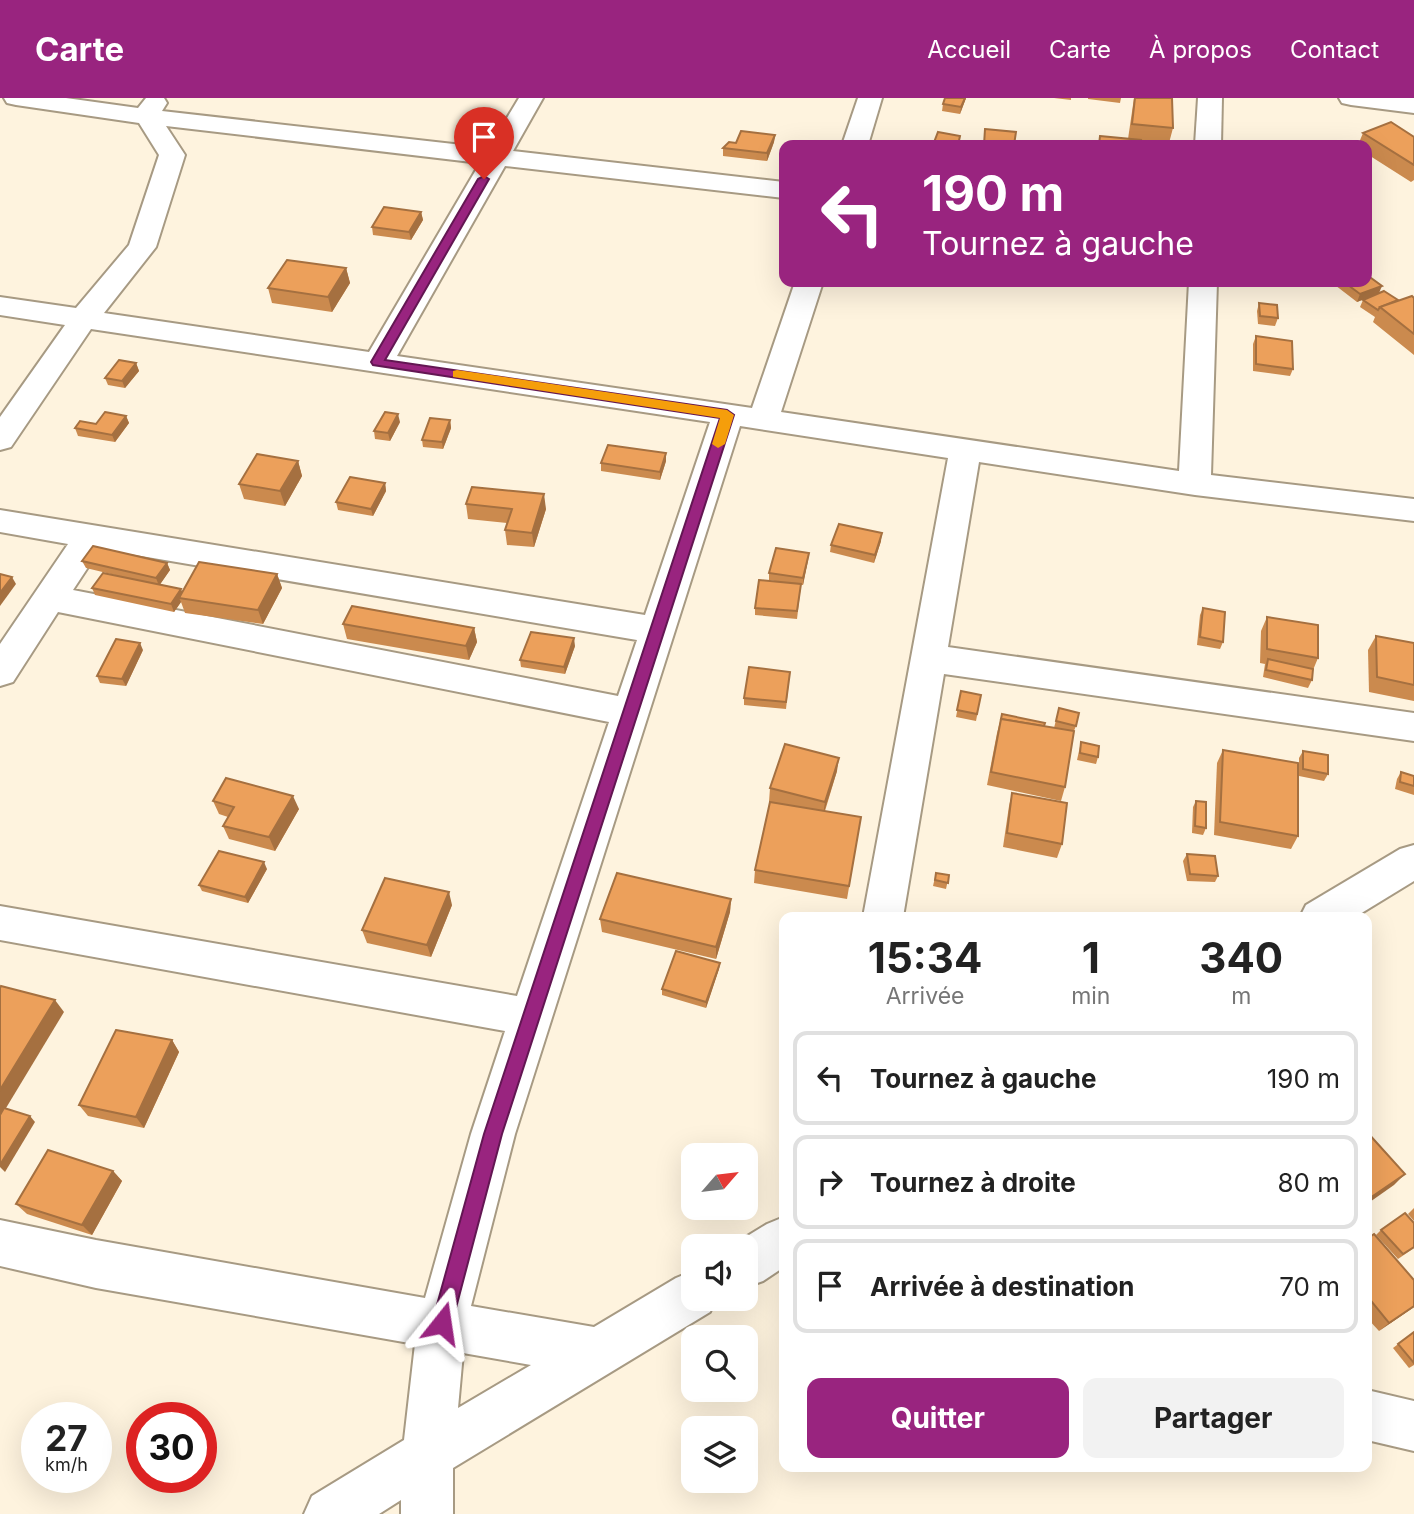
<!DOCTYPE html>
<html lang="fr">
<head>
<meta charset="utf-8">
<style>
  :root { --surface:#fff; --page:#f2f2f2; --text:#222; --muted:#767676; --line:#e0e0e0; --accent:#99247f }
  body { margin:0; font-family:Inter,sans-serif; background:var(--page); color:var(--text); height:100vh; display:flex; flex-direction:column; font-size:26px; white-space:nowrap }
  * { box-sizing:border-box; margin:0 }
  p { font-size:23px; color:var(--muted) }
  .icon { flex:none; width:38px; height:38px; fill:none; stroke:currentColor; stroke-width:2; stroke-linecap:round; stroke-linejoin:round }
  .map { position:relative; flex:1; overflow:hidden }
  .details { position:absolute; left:779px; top:814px; width:593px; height:560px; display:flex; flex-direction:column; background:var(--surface); border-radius:14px; box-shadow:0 7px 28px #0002 }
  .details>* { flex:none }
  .top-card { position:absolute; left:779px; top:42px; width:593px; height:147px; border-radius:14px; box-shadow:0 7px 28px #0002; background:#99247f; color:#fff; overflow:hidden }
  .needle { width:46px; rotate:62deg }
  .controls { position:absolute; left:681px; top:1045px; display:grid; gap:14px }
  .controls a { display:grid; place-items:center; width:77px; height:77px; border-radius:14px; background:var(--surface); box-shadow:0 7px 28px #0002; font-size:35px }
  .speed { position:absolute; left:21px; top:1304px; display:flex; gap:14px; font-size:35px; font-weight:700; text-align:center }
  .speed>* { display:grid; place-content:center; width:91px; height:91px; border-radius:50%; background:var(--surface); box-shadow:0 7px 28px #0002; line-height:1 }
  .speed small { font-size:18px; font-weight:400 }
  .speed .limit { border:10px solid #d22; background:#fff; color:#111 }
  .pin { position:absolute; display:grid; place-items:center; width:60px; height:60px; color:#fff; margin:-72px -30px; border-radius:50% 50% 50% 0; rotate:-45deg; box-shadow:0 0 7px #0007 }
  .pin .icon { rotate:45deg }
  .me { position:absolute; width:77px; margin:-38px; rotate:15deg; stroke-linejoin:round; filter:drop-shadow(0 0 5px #0008) }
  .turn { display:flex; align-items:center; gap:24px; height:147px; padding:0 28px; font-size:32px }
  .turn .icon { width:91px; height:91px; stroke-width:2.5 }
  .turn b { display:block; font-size:49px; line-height:60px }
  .eta { display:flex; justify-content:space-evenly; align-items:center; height:119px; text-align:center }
  .eta b { font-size:42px; font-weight:700; line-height:49px }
  .button { display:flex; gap:14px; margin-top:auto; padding:14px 28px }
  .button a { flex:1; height:80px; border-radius:14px; background:var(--accent); color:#fff; font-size:28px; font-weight:700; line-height:80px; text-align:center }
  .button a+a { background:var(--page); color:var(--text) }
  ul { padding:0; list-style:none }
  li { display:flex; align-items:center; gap:21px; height:94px; margin:0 14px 10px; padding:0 14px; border:4px solid var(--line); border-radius:14px }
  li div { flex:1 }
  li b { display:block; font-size:26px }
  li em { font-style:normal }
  header { display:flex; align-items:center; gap:42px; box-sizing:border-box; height:98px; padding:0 35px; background:var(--accent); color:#fff }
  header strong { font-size:33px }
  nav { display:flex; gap:38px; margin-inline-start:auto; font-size:24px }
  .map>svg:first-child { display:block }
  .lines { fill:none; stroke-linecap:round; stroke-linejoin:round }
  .street-casing { stroke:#a79a83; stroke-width:4 }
  .street { fill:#fff; fill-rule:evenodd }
  .wall { fill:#cb8a4e }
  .shaded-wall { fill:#a57040 }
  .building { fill:#eca05b; stroke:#a57040; stroke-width:2 }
  .route { fill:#99247f; stroke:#631753; stroke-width:2 }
  .slow { fill:#f59e0b }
</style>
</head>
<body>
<header>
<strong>Carte</strong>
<nav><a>Accueil</a><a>Carte</a><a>À propos</a><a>Contact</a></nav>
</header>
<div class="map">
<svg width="1414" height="1416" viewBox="0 0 1414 1416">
  <rect width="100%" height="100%" fill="#fef3de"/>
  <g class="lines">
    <g class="street-casing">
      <g id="street">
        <path d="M4,0H66L138,10L146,0H164L167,5L162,13L489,50L519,0H543L513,53L784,84V100L505,68L397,258L752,310L795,184H823L781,314L1179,373L1189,184H1217L1211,377L1414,401V423L1195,397L979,364L948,549L1414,615V643L944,576L903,819H863L948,360L740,328L515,1036L471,1208L594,1229L676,1180L693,1173V1200H716L710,1214L453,1370V1416H401V1402L379,1416H304L312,1398L404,1342L415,1246L96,1190L0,1168V1122L96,1142L425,1200L471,1036L505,933L0,842V808L517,898L609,624L58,514L13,584L0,588V546L68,446L0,434V412L645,517L710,324L91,231L11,349L0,352V319L65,227L0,217V199L76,210L129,147L159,57L139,25L16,7L7,5ZM166,28L480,65L369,254L104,215L156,149L185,57ZM100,451L637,542L618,598L73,492ZM463,1255L531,1267L458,1310Z"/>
        <polygon points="858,0 882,0 868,47 842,47"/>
        <polygon points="1198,0 1222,0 1221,47 1195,47"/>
        <polygon points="1339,0 1414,0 1414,15 1351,7 1342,5"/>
        <polygon points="1414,747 1414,783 1355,819 1300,819 1306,807 1400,751"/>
        <polygon points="784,1119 784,1169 763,1183 746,1189 746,1148 731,1148 767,1126"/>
        <polygon points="1367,1292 1414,1303 1414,1353 1367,1342"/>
      </g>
    </g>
    <use href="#street" class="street"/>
  </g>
  <g class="wall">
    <polygon points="966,0 960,16 942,13 943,6"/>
    <polygon points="1054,0 1071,0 1071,2"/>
    <polygon points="1088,0 1121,0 1120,5 1088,1"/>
    <polygon points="1134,0 1172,0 1173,30 1169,45 1128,41"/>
    <polygon points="1363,35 1414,39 1414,82 1411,84 1367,56 1367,47 1358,47"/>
    <polygon points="775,37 774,44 767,63 723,58 723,50 736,45"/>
    <polygon points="421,114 423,122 411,142 373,137 372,129"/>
    <polygon points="346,170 350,185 332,214 272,205 268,190"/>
    <polygon points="1331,184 1367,184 1379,195 1398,203 1414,200 1414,257 1373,224 1375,219 1360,209 1363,202 1372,198 1357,204"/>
    <polygon points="1259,205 1278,220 1275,228 1258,226 1257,213"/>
    <polygon points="1256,238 1293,271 1290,278 1253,273 1253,246"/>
    <polygon points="136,265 139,273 125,290 108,287 105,280"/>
    <polygon points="126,318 129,325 115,344 78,338 75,330"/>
    <polygon points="450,322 451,330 443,351 423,349 422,342"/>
    <polygon points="400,324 390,343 375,341 374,333"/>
    <polygon points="666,355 666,363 660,382 601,373 601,365"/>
    <polygon points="298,363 302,378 285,408 244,401 239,386"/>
    <polygon points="385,385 386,393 373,418 338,412 336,404"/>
    <polygon points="466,406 546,411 534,449 507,447 505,432 507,425 468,421"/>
    <polygon points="881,443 874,465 830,454 831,447"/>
    <polygon points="809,455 803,487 801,487 797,521 755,517 755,510 792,486 769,482 769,475"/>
    <polygon points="82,463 167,465 170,472 160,486 183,494 277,476 282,490 263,526 185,515 181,504 174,514 95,497 92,490 115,477 86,470"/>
    <polygon points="1203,510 1223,544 1220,551 1197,547 1200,517"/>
    <polygon points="1267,519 1318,560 1313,572 1312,582 1308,590 1263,579 1265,566 1260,565 1261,533"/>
    <polygon points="343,526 474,530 477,544 469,562 347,541"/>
    <polygon points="1376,538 1414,545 1414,603 1369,594 1368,552"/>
    <polygon points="575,548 565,576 521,569 520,562"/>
    <polygon points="143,552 126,588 100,585 97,578"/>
    <polygon points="790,574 786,611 744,607 744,600"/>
    <polygon points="961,593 981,597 976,623 956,619"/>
    <polygon points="1059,610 1076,628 1073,635 1065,689 1061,703 987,687 997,635 1002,616 1044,628 1054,630"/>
    <polygon points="1081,644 1098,659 1096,666 1077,662"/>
    <polygon points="1223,652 1298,738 1291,751 1214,737 1217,665"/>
    <polygon points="1303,653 1328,676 1324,683 1299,678 1299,660"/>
    <polygon points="837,673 825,713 861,719 847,801 754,785 755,772 770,704 769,704 770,690"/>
    <polygon points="1401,674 1414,678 1414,697 1395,691 1397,681"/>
    <polygon points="1012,695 1062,746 1057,760 1003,749 1009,708"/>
    <polygon points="213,703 299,711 275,753 229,741 223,728 228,719 219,716"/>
    <polygon points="1196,703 1206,730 1203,737 1192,735 1193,709"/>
    <polygon points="1187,756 1218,778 1215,784 1187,783 1183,763"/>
    <polygon points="267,771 248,805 202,793 199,787"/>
    <polygon points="936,775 949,777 946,791 933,788"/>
    <polygon points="731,801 730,814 716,861 602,834 600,821"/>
    <polygon points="452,807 431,859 367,845 362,832"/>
    <polygon points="720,865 719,871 706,910 662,897 662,891"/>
    <polygon points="172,942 179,954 144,1030 88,1018 79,1007"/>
    <polygon points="113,1073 122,1083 92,1137 27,1116 16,1106"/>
    <polygon points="1414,1110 1414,1123 1408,1116"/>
    <polygon points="1414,1125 1414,1150 1398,1161 1376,1137 1381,1132"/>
    <polygon points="1367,1141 1414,1209 1379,1233 1367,1220"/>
    <polygon points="1414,1234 1414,1267 1409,1270 1393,1250"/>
  </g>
  <g class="shaded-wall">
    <polygon points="965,0 966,0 960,16 961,9"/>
    <polygon points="775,37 774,44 767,63 767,55"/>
    <polygon points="421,114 423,122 411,142 409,134"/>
    <polygon points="346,170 350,185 332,214 328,199"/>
    <polygon points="1382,188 1379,195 1357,204 1360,196"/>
    <polygon points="136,265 139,273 125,290 122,283"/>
    <polygon points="398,316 400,324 390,343 388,335"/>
    <polygon points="126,318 129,325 115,344 112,337"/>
    <polygon points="450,322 451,330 443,351 442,344"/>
    <polygon points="666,355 666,363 660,382 660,374"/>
    <polygon points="298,363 302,378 285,408 280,393"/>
    <polygon points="385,385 386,393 373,418 371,411"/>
    <polygon points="544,396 546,411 534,449 532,435"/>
    <polygon points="882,435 881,443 874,465 875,457"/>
    <polygon points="809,455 808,463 803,487 803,480"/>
    <polygon points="167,465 170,472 159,488 156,480"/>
    <polygon points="277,476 282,490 263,526 258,512"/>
    <polygon points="12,479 16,486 0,508 0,495"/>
    <polygon points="181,491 184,498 179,500 181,504 174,514 171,506"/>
    <polygon points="474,530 477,544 469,562 466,548"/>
    <polygon points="574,540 575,548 565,576 564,569"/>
    <polygon points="140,545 143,552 126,588 122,581"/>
    <polygon points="839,660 837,673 823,717 825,704"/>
    <polygon points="293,698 299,711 275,753 269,739"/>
    <polygon points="264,764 267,771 248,805 245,799"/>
    <polygon points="449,794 452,807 431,859 427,847"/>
    <polygon points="731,801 730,814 716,861 716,849"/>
    <polygon points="720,865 719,871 706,910 706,904"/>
    <polygon points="55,902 64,914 0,1020 0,992"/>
    <polygon points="172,942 179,954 144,1030 136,1019"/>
    <polygon points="30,1018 35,1024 5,1074 0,1069 0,1067"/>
    <polygon points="113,1073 122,1083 92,1137 82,1127"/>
    <polygon points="1405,1076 1394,1087 1367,1106 1367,1102"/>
    <polygon points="1414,1208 1414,1209 1379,1233 1389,1225"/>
  </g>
  <g class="building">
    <polygon points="945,0 965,0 961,9 943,6"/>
    <polygon points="1135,0 1172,0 1173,30 1132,26"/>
    <polygon points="1391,24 1414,39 1414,67 1363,35"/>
    <polygon points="985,31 1016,34 1014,47 984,47"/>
    <polygon points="741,33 775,37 767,55 723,50 729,44 736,45"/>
    <polygon points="938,34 960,38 958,47 933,47"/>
    <polygon points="1100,38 1141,42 1140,47 1099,47"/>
    <polygon points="384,109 421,114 409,134 372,129"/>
    <polygon points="287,162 346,170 328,199 268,190"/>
    <polygon points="1367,177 1382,188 1360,196 1344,184 1367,184"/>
    <polygon points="1384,193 1398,202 1380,209 1378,212 1363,202"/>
    <polygon points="1412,198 1414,200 1414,236 1380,209"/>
    <polygon points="1259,205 1277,207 1278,220 1260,218"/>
    <polygon points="1256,238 1292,243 1293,271 1256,266"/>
    <polygon points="119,262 136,265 122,283 105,280"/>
    <polygon points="105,314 126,318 112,337 75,330 80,323 96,326"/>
    <polygon points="385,314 398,316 388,335 374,333"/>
    <polygon points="430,320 450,322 442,344 422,342"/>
    <polygon points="608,347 666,355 660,374 601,365"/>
    <polygon points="257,356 298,363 280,393 239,386"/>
    <polygon points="350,379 385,385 371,411 336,404"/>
    <polygon points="472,389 544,396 532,435 505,432 512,411 466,406"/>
    <polygon points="839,426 882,435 875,457 831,447"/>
    <polygon points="93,448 167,465 156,480 82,463"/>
    <polygon points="776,450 809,455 803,480 769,475"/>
    <polygon points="199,464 277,476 258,512 179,500"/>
    <polygon points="103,475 181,491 171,506 92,490"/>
    <polygon points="0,476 12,479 0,495"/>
    <polygon points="759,482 801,486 797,513 755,510"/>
    <polygon points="352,508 474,530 466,548 343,526"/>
    <polygon points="1203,510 1225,514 1223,544 1200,539"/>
    <polygon points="1267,519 1318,527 1318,560 1267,551"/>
    <polygon points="531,534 574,540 564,569 520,562"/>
    <polygon points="1376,538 1414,545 1414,587 1377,579"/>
    <polygon points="116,541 140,545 122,581 97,578"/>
    <polygon points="1268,561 1313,571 1312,582 1266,572"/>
    <polygon points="749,569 790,574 786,604 744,600"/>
    <polygon points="961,593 981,597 977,616 957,612"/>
    <polygon points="1059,610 1079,615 1076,628 1056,623"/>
    <polygon points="1002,616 1045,625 1044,628 1001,621"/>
    <polygon points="1001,621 1074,633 1065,689 991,674"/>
    <polygon points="1081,644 1099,648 1098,659 1080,655"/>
    <polygon points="785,646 839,660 825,704 770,690"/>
    <polygon points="1223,652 1298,665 1298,738 1220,724"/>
    <polygon points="1303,653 1328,657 1328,676 1303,671"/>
    <polygon points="1401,674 1414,678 1414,688 1400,684"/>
    <polygon points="226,680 293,698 269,739 223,728 234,709 213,703"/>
    <polygon points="1012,695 1067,705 1062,746 1007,735"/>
    <polygon points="1196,703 1206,704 1206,730 1195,728"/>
    <polygon points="770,704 861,719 849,788 755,772"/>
    <polygon points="219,753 264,764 245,799 199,787"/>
    <polygon points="1187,756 1215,758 1218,778 1190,776"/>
    <polygon points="617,775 731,801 716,849 600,821"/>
    <polygon points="936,775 949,777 948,785 935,782"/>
    <polygon points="385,780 449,794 427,847 362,832"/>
    <polygon points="676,853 720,865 706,904 662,891"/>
    <polygon points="1,888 55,902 0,992 0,890"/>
    <polygon points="116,932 172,942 136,1019 79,1007"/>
    <polygon points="4,1010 30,1018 0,1067 0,1017"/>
    <polygon points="1367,1034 1405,1076 1367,1102"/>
    <polygon points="48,1052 113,1073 82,1127 16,1106"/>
    <polygon points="1405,1115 1414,1125 1414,1149 1403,1156 1381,1132"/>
    <polygon points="1374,1136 1414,1182 1414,1208 1389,1225 1367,1198 1367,1141"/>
    <polygon points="1414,1234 1414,1265 1398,1246"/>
  </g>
  <polygon class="route" points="484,78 489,81 385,262 727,312 734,317 502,1036 452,1225 449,1232 442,1235 435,1232 432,1225 484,1036 720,320 373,267 371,264 478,81"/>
  <polygon class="slow" points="457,272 727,312 734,317 725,346 718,350 712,346 720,320 453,279 453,273"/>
</svg>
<div class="controls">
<a><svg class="needle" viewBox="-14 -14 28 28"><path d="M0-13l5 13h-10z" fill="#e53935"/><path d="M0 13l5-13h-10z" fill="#767676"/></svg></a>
<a><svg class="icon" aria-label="sound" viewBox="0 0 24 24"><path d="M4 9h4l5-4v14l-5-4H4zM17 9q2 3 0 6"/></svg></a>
<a><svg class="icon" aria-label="search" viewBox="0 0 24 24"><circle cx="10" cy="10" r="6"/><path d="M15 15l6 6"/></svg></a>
<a><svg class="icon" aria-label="layers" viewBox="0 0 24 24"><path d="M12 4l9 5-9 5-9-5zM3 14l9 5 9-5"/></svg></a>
</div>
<div class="speed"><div>27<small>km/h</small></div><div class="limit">30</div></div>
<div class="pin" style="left:484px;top:81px;background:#d93025"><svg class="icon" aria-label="arrive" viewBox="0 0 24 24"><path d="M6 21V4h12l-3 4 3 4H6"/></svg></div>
<svg class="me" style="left:442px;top:1225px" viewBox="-20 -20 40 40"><path d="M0-17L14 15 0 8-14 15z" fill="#99247f" stroke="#fff" stroke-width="4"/></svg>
<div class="top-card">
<div class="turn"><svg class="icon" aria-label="left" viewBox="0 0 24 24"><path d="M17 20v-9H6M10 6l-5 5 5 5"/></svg><div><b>190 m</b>Tournez à gauche</div></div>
</div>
<section class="details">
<div class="eta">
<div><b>15:34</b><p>Arrivée</p></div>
<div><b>1</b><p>min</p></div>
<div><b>340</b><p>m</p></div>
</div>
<ul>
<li><svg class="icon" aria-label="left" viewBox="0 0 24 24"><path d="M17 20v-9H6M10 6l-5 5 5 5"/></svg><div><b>Tournez à gauche</b></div><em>190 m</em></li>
<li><svg class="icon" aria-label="right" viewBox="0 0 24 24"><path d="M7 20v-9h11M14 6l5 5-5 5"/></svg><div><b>Tournez à droite</b></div><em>80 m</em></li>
<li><svg class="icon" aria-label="arrive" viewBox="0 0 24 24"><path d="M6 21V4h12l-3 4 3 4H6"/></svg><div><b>Arrivée à destination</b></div><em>70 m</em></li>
</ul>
<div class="button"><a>Quitter</a><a>Partager</a></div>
</section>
</div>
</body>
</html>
